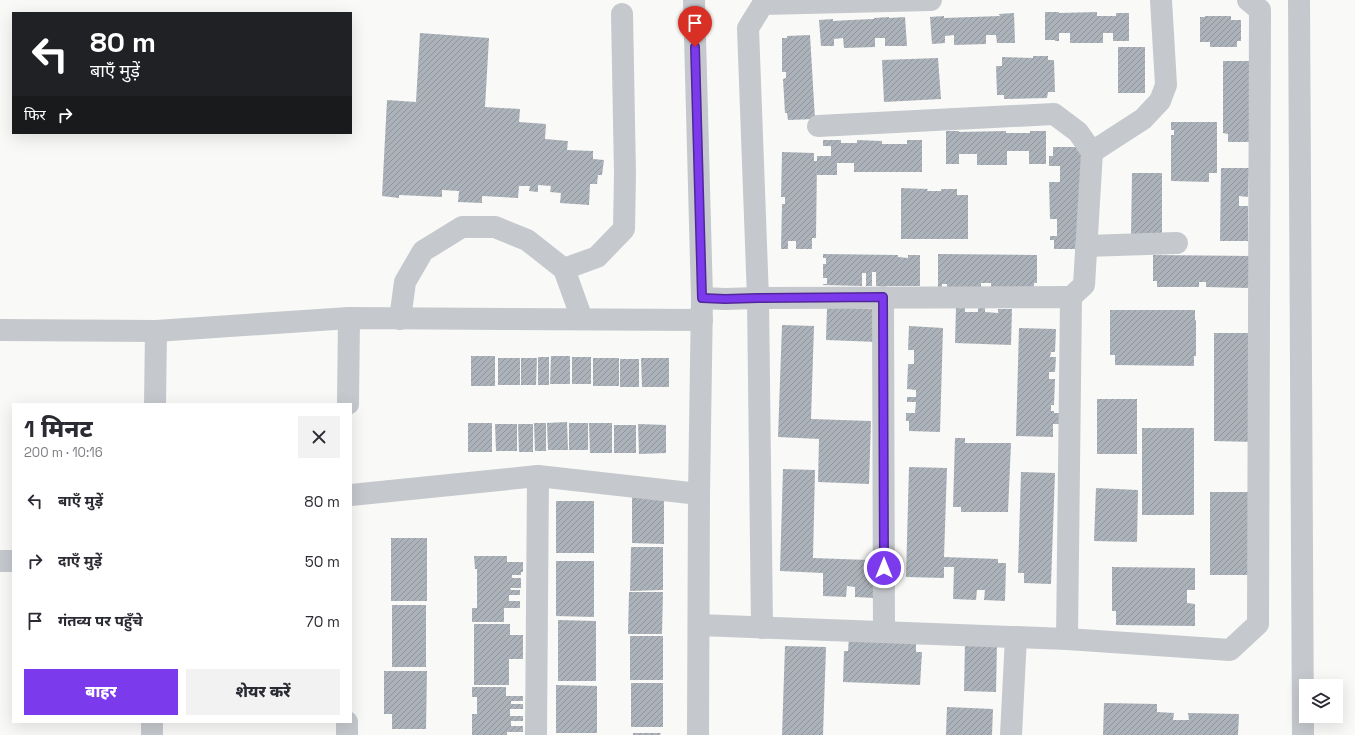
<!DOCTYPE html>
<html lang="hi">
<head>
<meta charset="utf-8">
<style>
  :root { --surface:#fff; --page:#f2f2f3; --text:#2b2b33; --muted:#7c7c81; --accent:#7c3aed }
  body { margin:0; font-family:"Space Grotesk","Noto Sans Devanagari",sans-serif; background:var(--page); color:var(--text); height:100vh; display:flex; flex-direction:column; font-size:15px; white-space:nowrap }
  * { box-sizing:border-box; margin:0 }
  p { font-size:13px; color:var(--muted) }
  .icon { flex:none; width:22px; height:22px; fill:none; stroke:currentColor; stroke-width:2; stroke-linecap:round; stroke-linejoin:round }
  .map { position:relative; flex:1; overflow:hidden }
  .sheet { position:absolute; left:12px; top:403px; width:340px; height:320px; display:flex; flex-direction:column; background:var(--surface); border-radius:0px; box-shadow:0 4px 16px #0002 }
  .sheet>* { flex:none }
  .guide { position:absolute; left:12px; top:12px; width:340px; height:122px; border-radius:0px; box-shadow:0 4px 16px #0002; background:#202124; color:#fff; overflow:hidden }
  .tools { position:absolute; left:1299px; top:679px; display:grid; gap:8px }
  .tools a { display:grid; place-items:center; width:44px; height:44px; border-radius:0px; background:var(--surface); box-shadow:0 4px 16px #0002; font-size:20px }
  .pin { position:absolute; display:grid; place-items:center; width:34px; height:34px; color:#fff; margin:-41px -17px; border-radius:50% 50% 50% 0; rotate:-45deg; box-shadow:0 0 4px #0007 }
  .pin .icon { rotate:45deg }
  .me { position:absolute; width:44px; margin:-22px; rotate:0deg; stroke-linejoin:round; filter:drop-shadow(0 0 3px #0008) }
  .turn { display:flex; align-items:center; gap:14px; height:84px; padding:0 12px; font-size:18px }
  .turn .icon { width:52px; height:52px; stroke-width:2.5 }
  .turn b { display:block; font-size:28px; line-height:34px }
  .then { display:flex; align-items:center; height:38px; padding:0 12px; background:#0003; gap:8px; font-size:15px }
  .round { display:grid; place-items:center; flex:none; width:42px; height:42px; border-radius:0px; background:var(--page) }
  .summary { display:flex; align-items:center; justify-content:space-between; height:68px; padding:0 12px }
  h1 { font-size:24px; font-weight:800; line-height:30px }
  .button { display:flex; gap:8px; margin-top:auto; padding:8px 12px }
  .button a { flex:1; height:46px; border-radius:0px; background:var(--accent); color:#fff; font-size:16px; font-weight:800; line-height:46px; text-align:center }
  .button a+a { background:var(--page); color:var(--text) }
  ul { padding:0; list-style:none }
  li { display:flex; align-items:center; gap:12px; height:60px; padding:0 12px }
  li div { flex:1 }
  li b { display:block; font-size:15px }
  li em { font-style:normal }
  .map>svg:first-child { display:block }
  .building { fill:url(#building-hatch) }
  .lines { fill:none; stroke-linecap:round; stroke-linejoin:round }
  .minor { stroke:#c5c8cc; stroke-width:22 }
  .route-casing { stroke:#51269a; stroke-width:10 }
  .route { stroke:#7c3aed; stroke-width:7 }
</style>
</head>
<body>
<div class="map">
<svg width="1355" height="735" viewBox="0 0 1355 735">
  <defs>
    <pattern id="building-hatch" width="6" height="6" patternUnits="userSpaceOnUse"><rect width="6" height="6" fill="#acb2b9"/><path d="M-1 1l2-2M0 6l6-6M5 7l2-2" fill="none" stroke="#90959c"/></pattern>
  </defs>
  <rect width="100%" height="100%" fill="#f9f9f7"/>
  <g class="building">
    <polygon points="1045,12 1059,12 1059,13 1097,12 1097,16 1116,16 1116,13 1129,13 1129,41 1113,41 1113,33 1103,33 1103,43 1070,43 1070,33 1059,33 1059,41 1055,41 1055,40 1045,40"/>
    <polygon points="1014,13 1015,43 997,43 996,35 986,35 986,44 954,45 954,35 945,36 945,43 932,44 930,17 944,16 944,18 1000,16 999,14"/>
    <polygon points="1205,16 1231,16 1231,20 1241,20 1241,41 1237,41 1237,47 1210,47 1210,42 1200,42 1200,17 1205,17"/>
    <polygon points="889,17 889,18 905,17 907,46 885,46 885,38 875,38 875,47 844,48 843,38 834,39 834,46 821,46 819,20 833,19 833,21 850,20 874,19 874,18"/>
    <polygon points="420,33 489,38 485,107 520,109 519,122 546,124 545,139 568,141 567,150 593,151 593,159 604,160 602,175 598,175 597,184 590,184 589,205 560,203 561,193 550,192 551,186 538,185 538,192 529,191 530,186 519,186 518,198 482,196 482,203 458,202 459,191 442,190 442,197 399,195 399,198 382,196 387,100 416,102"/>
    <polygon points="810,35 815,119 788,120 787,113 785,113 783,79 786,78 786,72 782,72 782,38 787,38 787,36"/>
    <rect x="1118" y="47" width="27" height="46"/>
    <polygon points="1033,56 1048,56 1048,60 1054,60 1055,92 1048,92 1047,98 1004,99 1004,95 997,95 996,66 1002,66 1002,57 1033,58"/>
    <polygon points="938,58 941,99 884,102 882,60"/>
    <polygon points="1223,61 1254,61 1254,142 1228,142 1228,134 1223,133"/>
    <polygon points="1171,122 1217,122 1217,173 1209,173 1209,182 1171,181 1171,135 1174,135 1174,130 1171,130"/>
    <polygon points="946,131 959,131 959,132 1006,131 1006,133 1030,133 1030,131 1046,131 1046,164 1029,164 1029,151 1007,151 1007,165 977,165 977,154 959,154 959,164 946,164"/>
    <polygon points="823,140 841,140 841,143 857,143 857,140 882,141 882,144 907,144 907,140 922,140 922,172 854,172 854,163 837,163 837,175 817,175 817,156 831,156 831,146 823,146"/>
    <polygon points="1053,147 1084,147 1083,249 1054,249 1054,240 1050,240 1050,236 1057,236 1057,219 1050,219 1049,182 1060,182 1060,166 1049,166 1049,156 1053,156"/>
    <polygon points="782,152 814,153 814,161 817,161 816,238 812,238 812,249 796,249 796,241 788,241 788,249 781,249 782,204 785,204 785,197 781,197"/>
    <polygon points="1221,168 1249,168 1248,197 1239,196 1239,206 1248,206 1248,241 1220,241"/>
    <polygon points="1132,173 1162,173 1162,237 1131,237"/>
    <polygon points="901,188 928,189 927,191 941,191 941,189 957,189 957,195 968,195 968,239 901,239"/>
    <polygon points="823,254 898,255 898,257 908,258 908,255 920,255 920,286 876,286 876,272 872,272 872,286 866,286 866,273 862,273 862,286 823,285 823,284 827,284 827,278 823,278 823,264 826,264 826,258 823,258"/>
    <polygon points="938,254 1037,255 1037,283 1034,283 1034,288 991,288 991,283 981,283 981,288 947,287 947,284 942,284 942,288 938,287"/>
    <polygon points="1153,255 1252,256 1248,288 1206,287 1206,282 1199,282 1199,287 1157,287 1157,281 1153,281"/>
    <polygon points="827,307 878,309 877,342 826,340"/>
    <polygon points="956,308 965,308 965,312 978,312 978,308 985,308 985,312 998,313 998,309 1012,309 1011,345 955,343"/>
    <polygon points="1110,310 1195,310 1195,320 1196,320 1196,356 1194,356 1194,366 1115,365 1115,355 1110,355"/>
    <polygon points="782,325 814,326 811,419 871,421 869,484 818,482 819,439 778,437"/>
    <polygon points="909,326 943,328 940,432 909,431 909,421 906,421 906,413 915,413 916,402 907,402 907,397 916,397 916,390 907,389 908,364 914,364 914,350 908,350"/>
    <polygon points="1019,328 1056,329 1055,352 1051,352 1050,357 1056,357 1055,372 1049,372 1049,379 1055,379 1054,405 1051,405 1051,411 1054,411 1054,413 1060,413 1059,424 1053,424 1053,437 1016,436"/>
    <polygon points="1214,333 1255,333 1255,442 1214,441"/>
    <rect x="471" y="356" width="24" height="30"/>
    <polygon points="551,356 570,356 570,384 550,384"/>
    <rect x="538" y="357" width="11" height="28"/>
    <rect x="572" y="357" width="19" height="27"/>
    <rect x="498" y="358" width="22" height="27"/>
    <polygon points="521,358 537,358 536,385 521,385"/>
    <rect x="593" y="358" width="26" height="28"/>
    <polygon points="641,358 669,358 669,387 642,387"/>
    <rect x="620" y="359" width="19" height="28"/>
    <rect x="1097" y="399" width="40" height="55"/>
    <polygon points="567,422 568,450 548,450 547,423"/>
    <rect x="468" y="423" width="24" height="29"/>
    <polygon points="534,423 546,423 546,451 535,451"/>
    <rect x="569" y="423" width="19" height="27"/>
    <polygon points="589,423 612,423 612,453 590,453"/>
    <polygon points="495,424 517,424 517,451 496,451"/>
    <polygon points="518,424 533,424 533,452 519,452"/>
    <polygon points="638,424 666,425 666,453 639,454"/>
    <rect x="614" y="425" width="22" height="28"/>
    <rect x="1142" y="428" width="52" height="87"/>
    <polygon points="955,438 965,438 965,443 1011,443 1008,512 961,512 961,507 953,507"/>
    <polygon points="909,467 947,468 944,557 998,559 998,563 1006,563 1005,601 984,600 985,590 977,590 976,600 953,599 954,567 944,567 944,578 906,577"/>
    <polygon points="783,469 815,470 813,558 868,560 868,563 876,563 875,598 855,597 855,587 847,586 846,597 823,596 823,573 780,571"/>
    <polygon points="1021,472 1055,473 1051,584 1024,583 1024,573 1018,573"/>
    <polygon points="1096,488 1138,490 1137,542 1094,541"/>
    <polygon points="1210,492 1258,492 1257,575 1210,575"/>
    <polygon points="632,497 664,497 664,544 632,543"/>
    <rect x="556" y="501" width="38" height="52"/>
    <rect x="391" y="538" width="36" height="63"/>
    <polygon points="631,547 663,547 663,590 630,591"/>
    <polygon points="474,556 507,556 507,562 523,562 523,572 521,572 521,575 512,575 512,578 521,578 521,588 510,588 511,590 520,590 520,595 509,595 509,601 520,601 520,608 504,608 504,622 472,622 472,608 477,608 477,569 475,569"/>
    <polygon points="556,561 594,561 594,617 556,616"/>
    <polygon points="1112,567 1195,568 1195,590 1187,590 1187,603 1195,604 1195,626 1116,625 1116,611 1112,611"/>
    <polygon points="629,592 663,592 662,634 628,634"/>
    <rect x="392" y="605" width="34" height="62"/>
    <polygon points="558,620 596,621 596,681 558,681"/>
    <polygon points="474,624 510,624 510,635 523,635 523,659 509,659 509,685 474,685"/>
    <polygon points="916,634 916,652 922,652 920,685 843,682 844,651 848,651 849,638"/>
    <rect x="630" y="636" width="33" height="44"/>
    <polygon points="965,642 997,643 996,692 964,691"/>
    <polygon points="785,646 826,647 823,735 782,735"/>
    <polygon points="384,671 427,671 426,729 392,729 392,714 384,714"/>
    <rect x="631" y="683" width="32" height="44"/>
    <polygon points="556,685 597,686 597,733 556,733"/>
    <polygon points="472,687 506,687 506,696 523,696 523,701 511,701 511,704 523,704 523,709 510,709 510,716 523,716 523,721 511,721 511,726 523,726 523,732 507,732 507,735 472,735 472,714 477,714 477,697 472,697"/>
    <polygon points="1104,703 1157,704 1157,712 1174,713 1173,720 1189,720 1188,713 1239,714 1238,735 1103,735"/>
    <polygon points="947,707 993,709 992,735 946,735"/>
    <polygon points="633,733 661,733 660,735 633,735"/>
  </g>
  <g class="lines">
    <g class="minor">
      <polyline points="694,0 702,298 699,494 698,735"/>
      <polyline points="1299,0 1303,735"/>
      <polyline points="818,126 1054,114 1078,132 1092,152 1084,285 1071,297"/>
      <polyline points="1092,152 1143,119 1160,101 1166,85 1161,0"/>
      <polyline points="1086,246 1177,243"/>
      <polyline points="564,269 597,257 624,229 625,174 622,14"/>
      <polyline points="883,297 884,632"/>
      <polyline points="400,319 405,282 423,251 462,227 495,227 527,240 564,269 582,319"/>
      <polyline points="0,330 156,331 349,318 702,320"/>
      <polyline points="155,404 156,331"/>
      <polyline points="348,404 349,318"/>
      <polyline points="351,495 538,476 699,494"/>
      <polyline points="0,561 13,561"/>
      <polyline points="699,625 1067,639 1071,297 758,298 725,299 702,298"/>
      <polyline points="762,628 758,298 748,28 763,4 931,0"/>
      <polyline points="1067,639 1230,650 1258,624 1260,10 1248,0"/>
      <polyline points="152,735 152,722"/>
      <polyline points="347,735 347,722"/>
      <polyline points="536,735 538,476"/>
      <polyline points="1011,735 1016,637"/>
    </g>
  </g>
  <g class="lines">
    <g class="route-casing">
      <polyline id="route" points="695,47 702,298 725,299 758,298 883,297 884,568"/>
    </g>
    <use href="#route" class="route"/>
  </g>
</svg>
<div class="tools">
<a><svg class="icon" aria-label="layers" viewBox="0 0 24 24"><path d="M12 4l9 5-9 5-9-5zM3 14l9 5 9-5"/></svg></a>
</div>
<div class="pin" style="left:695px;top:47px;background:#d93025"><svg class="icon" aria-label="arrive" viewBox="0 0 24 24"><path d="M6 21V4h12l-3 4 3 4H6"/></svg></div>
<svg class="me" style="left:884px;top:568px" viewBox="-20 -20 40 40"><circle r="17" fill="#7c3aed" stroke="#fff" stroke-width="3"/><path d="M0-11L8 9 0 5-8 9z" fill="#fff"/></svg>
<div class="guide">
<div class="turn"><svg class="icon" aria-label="left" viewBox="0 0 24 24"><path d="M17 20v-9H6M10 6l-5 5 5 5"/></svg><div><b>80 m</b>बाएँ मुड़ें</div></div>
<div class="then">फिर<svg class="icon" aria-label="right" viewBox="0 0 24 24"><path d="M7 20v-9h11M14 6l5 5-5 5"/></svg></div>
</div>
<section class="sheet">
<div class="summary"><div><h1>1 मिनट</h1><p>200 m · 10:16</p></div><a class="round"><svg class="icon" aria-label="close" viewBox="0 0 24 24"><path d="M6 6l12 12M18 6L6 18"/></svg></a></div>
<ul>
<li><svg class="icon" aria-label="left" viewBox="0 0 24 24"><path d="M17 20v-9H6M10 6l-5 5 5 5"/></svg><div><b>बाएँ मुड़ें</b></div><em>80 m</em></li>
<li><svg class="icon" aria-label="right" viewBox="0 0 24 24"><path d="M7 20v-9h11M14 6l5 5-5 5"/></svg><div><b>दाएँ मुड़ें</b></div><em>50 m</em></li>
<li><svg class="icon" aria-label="arrive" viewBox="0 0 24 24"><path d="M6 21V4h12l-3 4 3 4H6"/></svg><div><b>गंतव्य पर पहुँचे</b></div><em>70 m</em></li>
</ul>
<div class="button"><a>बाहर</a><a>शेयर करें</a></div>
</section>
</div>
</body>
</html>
